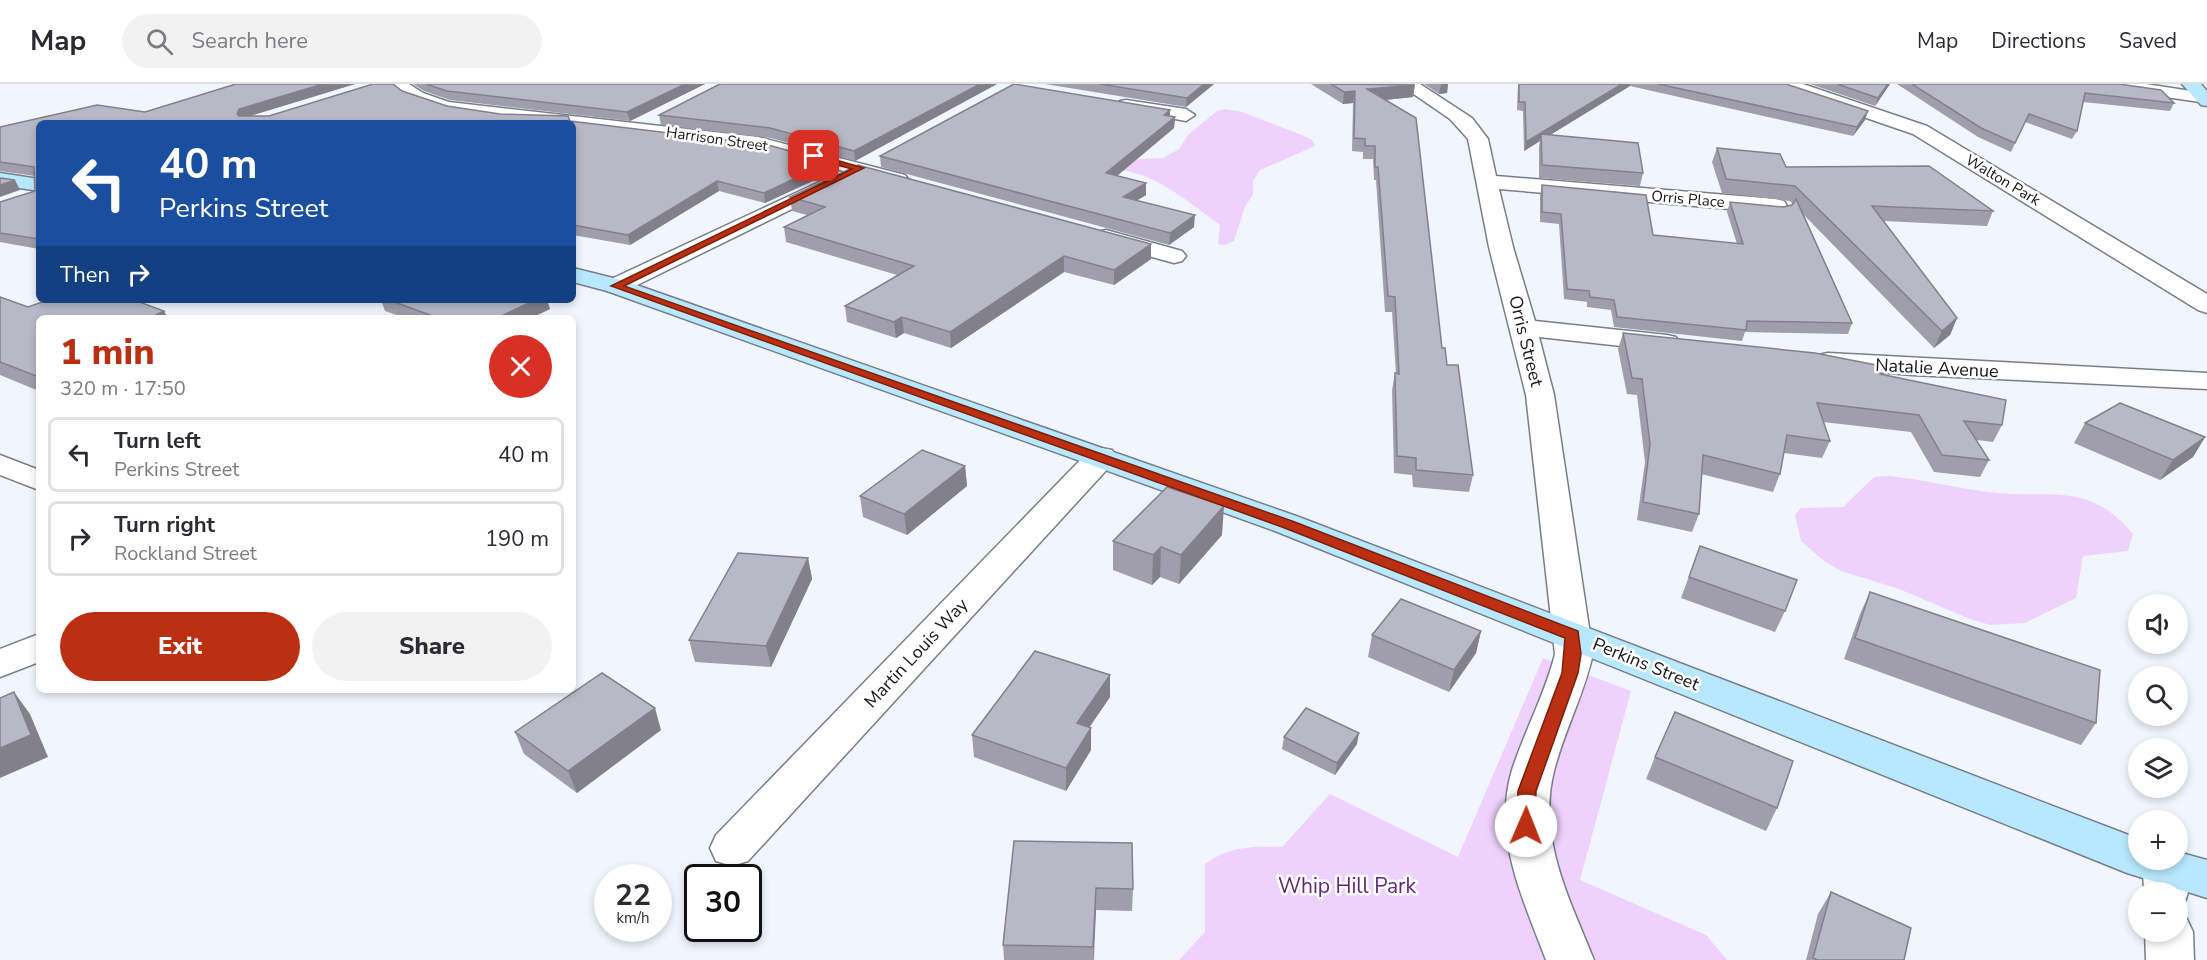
<!DOCTYPE html>
<html lang="en">
<head>
<meta charset="utf-8">
<style>
  :root { --surface:#fff; --page:#f2f2f3; --text:#2b2b33; --muted:#7c7c81; --line:#e1e1e2; --accent:#bb3013 }
  body { margin:0; font-family:"Nunito Sans",sans-serif; background:var(--page); color:var(--text); height:100vh; display:flex; flex-direction:column; font-size:22px; white-space:nowrap }
  * { box-sizing:border-box; margin:0 }
  p { font-size:20px; color:var(--muted) }
  .icon { flex:none; width:33px; height:33px; fill:none; stroke:currentColor; stroke-width:2; stroke-linecap:round; stroke-linejoin:round }
  .map { position:relative; flex:1; overflow:hidden }
  .details { position:absolute; left:36px; top:231px; width:540px; height:378px; display:flex; flex-direction:column; background:var(--surface); border-radius:9px; box-shadow:0 3px 9px #0003 }
  .details>* { flex:none }
  .top-card { position:absolute; left:36px; top:36px; width:540px; height:183px; border-radius:9px; box-shadow:0 3px 9px #0003; background:#1a4fa0; color:#fff; overflow:hidden }
  .controls { position:absolute; left:2128px; top:510px; display:grid; gap:12px }
  .controls a { display:grid; place-items:center; width:60px; height:60px; border-radius:50%; background:var(--surface); box-shadow:0 3px 9px #0003; font-size:30px }
  .speed { position:absolute; left:594px; top:780px; display:flex; gap:12px; font-size:30px; font-weight:700; text-align:center }
  .speed>* { display:grid; place-content:center; width:78px; height:78px; border-radius:50%; background:var(--surface); box-shadow:0 3px 9px #0003; line-height:1 }
  .speed small { font-size:15px; font-weight:400 }
  .speed .limit { border:3px solid #111; border-radius:9px; background:#fff; color:#111 }
  .pin { position:absolute; display:grid; place-items:center; width:51px; height:51px; color:#fff; margin:-26px; border-radius:12px; box-shadow:0 3px 9px #0006 }
  .me { position:absolute; width:66px; margin:-33px; rotate:1deg; stroke-linejoin:round; filter:drop-shadow(0 0 4px #0008) }
  .turn { display:flex; align-items:center; gap:21px; height:126px; padding:0 24px; font-size:27px }
  .turn .icon { width:78px; height:78px; stroke-width:2.5 }
  .turn b { display:block; font-size:42px; line-height:51px }
  .then { display:flex; align-items:center; height:57px; padding:0 24px; background:#0003; gap:12px; font-size:22px }
  .round { display:grid; place-items:center; flex:none; width:63px; height:63px; border-radius:32px; background:var(--page) }
  .headline { display:flex; align-items:center; justify-content:space-between; height:102px; padding:0 24px }
  h1 { font-size:36px; font-weight:800; line-height:45px; color:var(--accent) }
  .button { display:flex; gap:12px; margin-top:auto; padding:12px 24px }
  .button a { flex:1; height:69px; border-radius:36px; background:var(--accent); color:#fff; font-size:24px; font-weight:800; line-height:69px; text-align:center }
  .button a+a { background:var(--page); color:var(--text) }
  ul { padding:0; list-style:none }
  li { display:flex; align-items:center; gap:18px; height:75px; margin:0 12px 9px; padding:0 12px; border:3px solid var(--line); border-radius:9px }
  li div { flex:1 }
  li b { display:block; font-size:22px }
  li em { font-style:normal }
  header { display:flex; align-items:center; gap:36px; box-sizing:border-box; height:84px; padding:0 30px; background:var(--surface); border-bottom:2px solid var(--line) }
  header strong { font-size:28px }
  nav { display:flex; gap:33px; margin-inline-start:auto; font-size:21px }
  .search { width:420px; height:54px; background:var(--page); display:flex; align-items:center; gap:15px; box-sizing:border-box; padding:0 21px; border-radius:33px; color:var(--muted); font-size:22px }
  .map>svg:first-child { display:block }
  .green { fill:#efd1fd }
  .lines { fill:none; stroke-linecap:round; stroke-linejoin:round }
  .street-casing { stroke:#787e89; stroke-width:3 }
  .secondary-casing { stroke:#787e89; stroke-width:3 }
  .street { fill:#fff; fill-rule:evenodd }
  .secondary { fill:#b8e8fd; fill-rule:evenodd }
  .wall { fill:#9f9eaa }
  .shaded-wall { fill:#82818b }
  .building { fill:#b9b8c6; stroke:#82818b; stroke-width:1.5 }
  .route { fill:#bb3013; stroke:#7a1f0c; stroke-width:1.5 }
  .labels { text-anchor:middle; stroke-width:5; stroke-linejoin:round; paint-order:stroke }
  .far-street-label { font-size:15px; fill:#14161a; stroke:#fff }
  .street-label { font-size:18px; fill:#14161a; stroke:#fff }
  .near-park-label { font-size:21px; fill:#602677; stroke:#fff }
</style>
</head>
<body>
<header>
<strong>Map</strong>
<div class="search"><svg class="icon" aria-label="search" viewBox="0 0 24 24"><circle cx="10" cy="10" r="6"/><path d="M15 15l6 6"/></svg>Search here</div>
<nav><a>Map</a><a>Directions</a><a>Saved</a></nav>
</header>
<div class="map">
<svg width="2207" height="876" viewBox="0 0 2207 876">
  <rect width="100%" height="100%" fill="#f1f5fd"/>
  <g class="green">
    <path d="M1225,25L1242,28L1304,52L1312,56L1315,62L1260,86L1253,97V111L1245,122L1234,157L1225,161L1218,160L1220,141C1195,123 1170,101 1141,91C1129,87 1116,85 1104,82L1125,76L1163,74L1179,65L1188,51L1217,27Z"/>
    <path d="M1888,392C1922,395 1955,404 1988,408C2049,416 2087,395 2133,450L2128,467L2083,472L2076,514L2025,539L1990,541L1970,535L1899,505L1841,487L1824,477L1801,457L1795,431L1801,424L1843,423L1874,393Z"/>
    <path d="M1543,574L1631,607L1580,796L1706,851L1727,876H1179L1205,848V780C1230,762 1252,762 1282,763L1330,710L1458,773Z"/>
  </g>
  <g class="lines">
    <g class="street-casing">
      <g id="street">
        <path d="M388,0H409L423,9L449,18L758,53L905,91L908,95L905,99L898,101L757,65L573,43V39C531,39 414,35 388,0Z"/>
        <path d="M1399,0H1420L1472,34L1488,55L1496,92L1776,115L1784,117L1787,122L1784,127L1776,129L1499,105L1513,163L1535,237L1667,251L1676,253L1680,259L1676,265L1667,267L1539,253L1554,311L1593,570C1584,611 1564,647 1554,687C1537,754 1570,816 1594,876H1546C1523,815 1492,752 1512,686C1525,646 1545,610 1555,570L1526,311L1489,163L1468,55L1450,35Z"/>
        <polygon points="1776,0 1803,0 1927,42 2207,210 2207,229 2198,226 1913,50 1779,4"/>
        <polygon points="2101,0 2146,0 2204,9 2207,9 2207,19 2110,5"/>
        <polygon points="1126,16 1186,25 1195,31 1186,37 1120,25 1117,21 1120,17"/>
        <polygon points="830,93 837,95 840,99 837,103 625,207 616,209 607,207 604,202 607,197"/>
        <polygon points="1106,146 1182,167 1186,172 1182,177 1174,179 1098,158 1095,153 1098,148"/>
        <polygon points="1828,269 2207,289 2207,305 1912,291 1818,283 1814,277 1818,271"/>
        <polygon points="1101,364 1112,366 1116,373 1112,380 748,777 732,782 716,777 710,764 716,751 1090,366"/>
        <polygon points="0,371 39,386 39,406 0,391"/>
        <polygon points="39,550 39,578 0,593 0,565"/>
        <path d="M2178,768L2182,770C2191,788 2192,804 2183,822L2178,824V808H2144L2143,783L2147,776H2178Z"/>
        <polygon points="2178,831 2186,833 2193,848 2194,876 2146,876 2145,848 2178,848"/>
      </g>
    </g>
    <g class="secondary-casing">
      <g id="secondary">
        <polygon points="2182,0 2201,0 2207,7 2207,22 2201,21"/>
        <polygon points="0,89 39,95 39,107 0,101"/>
        <polygon points="573,184 625,197 1299,433 2139,755 2139,776 2178,776 2178,768 2207,776 2207,814 2127,789 1275,447 607,207 573,198"/>
      </g>
    </g>
    <use href="#street" class="street"/>
    <use href="#secondary" class="secondary"/>
  </g>
  <g class="wall">
    <polygon points="236,0 355,0 250,32 269,32 373,0 393,0 402,7 447,22 500,30 568,32 570,37 768,61 830,78 832,88 765,119 719,107 630,161 573,151 573,39 39,39 39,165 0,158 0,118 35,107 35,92 0,87 0,43 97,21 145,28"/>
    <polygon points="413,0 705,0 630,37 450,16 424,7"/>
    <polygon points="720,0 997,0 855,77 771,54 661,41 659,31"/>
    <polygon points="1045,0 1214,0 1186,23"/>
    <polygon points="1311,0 1414,0 1413,13 1385,16 1442,264 1473,391 1469,408 1413,403 1412,391 1394,389 1392,306 1395,289 1396,290 1392,228 1385,228 1376,96 1374,96 1373,75 1363,75 1363,68 1352,67 1353,19 1343,20"/>
    <polygon points="1424,0 1448,0 1447,9 1439,10"/>
    <polygon points="1518,0 1786,0 1868,27 1865,36 1853,52 1630,2 1550,51 1643,89 1640,102 1539,94 1539,63 1540,57 1524,67 1523,27 1517,26"/>
    <polygon points="1810,0 1890,0 1875,22"/>
    <polygon points="1897,0 2119,0 2174,19 2170,27 2083,18 2077,47 2072,55 2025,38 2011,68 1978,53"/>
    <polygon points="1170,26 1170,32 1175,33 1174,44 1117,92 1146,99 1146,111 1137,116 1194,143 1169,161 881,83 880,72"/>
    <polygon points="1717,64 1786,83 1993,127 1987,142 1884,137 1957,234 1950,251 1934,264 1804,131 1852,239 1848,250 1745,248 1742,257 1614,243 1611,226 1587,223 1587,218 1564,215 1559,140 1540,138 1540,111 1542,101 1653,151 1737,160 1727,128 1730,118 1783,123 1793,120 1790,117 1722,109 1712,78"/>
    <polygon points="790,113 1151,175 1114,201 1064,188 951,264 904,249 896,254 847,238 845,222 897,191 786,158 784,143 807,131 792,127"/>
    <polygon points="0,213 28,223 39,234 39,307 0,291"/>
    <polygon points="381,216 547,216 550,225 531,234 405,234 385,227"/>
    <polygon points="1623,249 1880,290 2002,341 1993,358 1977,356 1989,376 1980,393 1934,388 1911,348 1823,338 1830,357 1822,374 1784,369 1780,390 1773,408 1701,390 1699,430 1692,448 1637,436 1645,378 1637,311 1627,310 1618,265"/>
    <polygon points="2085,339 2205,353 2193,373 2160,396 2074,359"/>
    <polygon points="965,382 967,402 907,451 863,433 860,412"/>
    <polygon points="1222,451 1179,500 1160,493 1152,501 1113,486 1113,457"/>
    <polygon points="1700,462 1785,527 1775,548 1681,514"/>
    <polygon points="808,474 812,495 771,583 695,578 689,556"/>
    <polygon points="1870,508 2096,639 2081,661 1844,575 1860,530"/>
    <polygon points="1481,547 1476,569 1449,608 1368,573 1372,551"/>
    <polygon points="1110,591 1110,613 1089,644 1091,666 1066,707 974,673 972,651"/>
    <polygon points="661,646 577,709 524,670 515,648"/>
    <polygon points="1284,653 1357,660 1335,691 1282,665"/>
    <polygon points="1655,673 1777,724 1766,747 1646,695"/>
    <polygon points="1014,757 1133,805 1132,827 1096,826 1094,876 1004,876 1003,861"/>
    <polygon points="1831,808 1904,876 1806,876 1818,830"/>
  </g>
  <g class="shaded-wall">
    <polygon points="323,0 355,0 243,34 237,30 239,25"/>
    <polygon points="685,0 705,0 630,37 627,28"/>
    <polygon points="980,0 997,0 855,77 854,67"/>
    <polygon points="1204,0 1214,0 1186,23 1187,14"/>
    <polygon points="1441,0 1448,0 1447,9 1439,10"/>
    <polygon points="1622,0 1630,0 1630,2 1542,56 1541,50 1540,57 1524,67 1526,58"/>
    <polygon points="1888,0 1890,0 1875,22 1878,14"/>
    <polygon points="1415,1 1413,13 1366,18 1367,5"/>
    <polygon points="1355,7 1353,19 1343,20 1344,8"/>
    <polygon points="1170,26 1170,37 1164,31"/>
    <polygon points="1868,27 1865,36 1853,52 1857,43"/>
    <polygon points="1175,33 1174,44 1106,101 1106,89"/>
    <polygon points="830,78 832,88 765,119 764,109"/>
    <polygon points="15,96 20,106 0,113 0,101"/>
    <polygon points="717,97 719,107 630,161 628,151"/>
    <polygon points="1146,99 1146,111 1123,125 1123,113"/>
    <polygon points="1195,131 1194,143 1169,161 1170,149"/>
    <polygon points="1151,160 1151,175 1114,201 1114,186"/>
    <polygon points="1064,172 1064,188 951,264 950,248"/>
    <polygon points="535,216 547,216 550,225 531,234 497,234"/>
    <polygon points="164,227 168,234 150,234"/>
    <polygon points="902,233 904,249 896,254 894,238"/>
    <polygon points="1957,234 1950,251 1934,264 1942,247"/>
    <polygon points="2205,353 2193,373 2160,396 2173,376"/>
    <polygon points="965,382 967,402 907,451 904,430"/>
    <polygon points="1224,422 1222,451 1179,500 1181,471"/>
    <polygon points="1161,463 1160,493 1152,501 1153,471"/>
    <polygon points="808,474 812,495 771,583 766,562"/>
    <polygon points="1481,547 1476,569 1449,608 1454,586"/>
    <polygon points="1110,591 1110,613 1077,661 1077,639"/>
    <polygon points="14,608 30,630 48,673 0,694 0,664"/>
    <polygon points="655,624 661,646 577,709 568,687"/>
    <polygon points="1091,644 1091,666 1066,707 1066,684"/>
    <polygon points="1359,649 1357,660 1335,691 1337,679"/>
    <polygon points="1096,804 1096,826 1093,876 1093,863"/>
  </g>
  <g class="building">
    <polygon points="236,0 323,0 239,25 237,30 239,32 269,32 373,0 393,0 402,7 447,22 500,30 568,32 570,37 768,61 830,78 764,109 717,97 628,151 573,141 573,39 39,39 39,155 0,149 0,118 35,107 34,83 0,78 0,43 97,21 145,28"/>
    <polygon points="426,0 685,0 627,28 447,7"/>
    <polygon points="720,0 980,0 854,67 770,44 659,31"/>
    <polygon points="1014,0 1170,26 1164,31 1175,33 1106,89 1146,99 1123,113 1195,131 1170,149 880,72"/>
    <polygon points="1100,0 1204,0 1187,14"/>
    <polygon points="1331,0 1415,1 1367,5 1416,34 1442,264 1445,264 1447,281 1458,281 1473,391 1416,386 1416,374 1397,372 1395,289 1399,290 1395,213 1388,212 1378,83 1375,83 1375,62 1365,62 1365,55 1354,54 1355,7 1344,8"/>
    <polygon points="1519,0 1622,0 1526,58 1525,18 1519,18"/>
    <polygon points="1658,0 1786,0 1868,27 1857,43"/>
    <polygon points="1837,0 1888,0 1878,14"/>
    <polygon points="1912,0 2119,0 2161,6 2174,19 2085,9 2077,47 2029,30 2015,59 1981,44"/>
    <polygon points="1541,50 1638,59 1643,89 1542,81"/>
    <polygon points="1717,64 1780,70 1786,83 1929,82 1993,127 1872,122 1957,234 1942,247 1795,102 1726,95"/>
    <polygon points="858,81 1151,160 1114,186 1064,172 950,248 902,233 894,238 845,222 914,182 784,143 825,123 790,113"/>
    <polygon points="0,94 15,96 0,101"/>
    <polygon points="1542,101 1646,111 1653,151 1743,160 1730,118 1783,123 1792,121 1796,115 1852,239 1747,237 1746,246 1617,233 1614,216 1590,213 1589,207 1567,205 1561,130 1542,128"/>
    <polygon points="0,213 28,223 48,216 134,216 164,227 150,234 39,234 39,293 0,278"/>
    <polygon points="389,216 535,216 497,234 438,234"/>
    <polygon points="1623,249 1815,269 1876,281 1880,290 2006,316 2002,341 1964,337 1989,376 1942,371 1919,331 1817,319 1830,357 1787,351 1780,390 1703,371 1699,430 1643,418 1650,360 1642,295 1632,294"/>
    <polygon points="2120,319 2205,353 2173,376 2085,339"/>
    <polygon points="922,366 965,382 904,430 860,412"/>
    <polygon points="1167,403 1224,422 1181,471 1161,463 1153,471 1113,457"/>
    <polygon points="1700,462 1797,496 1785,527 1689,493"/>
    <polygon points="738,469 808,474 766,562 689,556"/>
    <polygon points="1870,508 2100,586 2096,639 1855,554"/>
    <polygon points="1401,515 1481,547 1454,586 1372,551"/>
    <polygon points="1035,567 1110,591 1077,639 1091,644 1066,684 972,651"/>
    <polygon points="602,589 655,624 568,687 515,648"/>
    <polygon points="14,608 31,651 0,664 0,614"/>
    <polygon points="1306,624 1359,649 1337,679 1284,653"/>
    <polygon points="1675,628 1793,677 1777,724 1655,673"/>
    <polygon points="1014,757 1132,759 1133,805 1096,804 1093,863 1003,861"/>
    <polygon points="1831,808 1911,844 1904,876 1818,876 1813,874"/>
  </g>
  <polygon class="route" points="814,70 864,84 624,202 1292,437 1578,547 1581,570 1578,589 1536,707 1535,742 1532,747 1526,749 1519,747 1517,742 1518,707 1562,589 1565,554 1282,443 611,202 852,85 811,74"/>
  <g class="labels">
    <g class="far-street-label">
      <text transform="translate(717 55) rotate(8)" y="5">Harrison Street</text>
      <text transform="translate(2003 96) rotate(31)" y="5">Walton Park</text>
      <text transform="translate(1688 115) rotate(5)" y="5">Orris Place</text>
    </g>
    <g class="street-label">
      <text transform="translate(1526 257) rotate(76)" y="6">Orris Street</text>
      <text transform="translate(1937 284) rotate(3)" y="6">Natalie Avenue</text>
      <text transform="translate(916 569) rotate(-47)" y="6">Martin Louis Way</text>
      <text transform="translate(1646 580) rotate(22)" y="6">Perkins Street</text>
    </g>
    <g class="near-park-label">
      <text x="1347" y="809">Whip Hill Park</text>
    </g>
  </g>
</svg>
<div class="controls">
<a><svg class="icon" aria-label="sound" viewBox="0 0 24 24"><path d="M4 9h4l5-4v14l-5-4H4zM17 9q2 3 0 6"/></svg></a>
<a><svg class="icon" aria-label="search" viewBox="0 0 24 24"><circle cx="10" cy="10" r="6"/><path d="M15 15l6 6"/></svg></a>
<a><svg class="icon" aria-label="layers" viewBox="0 0 24 24"><path d="M12 4l9 5-9 5-9-5zM3 14l9 5 9-5"/></svg></a>
<a>+</a>
<a>−</a>
</div>
<div class="speed"><div>22<small>km/h</small></div><div class="limit">30</div></div>
<div class="pin" style="left:814px;top:72px;background:#d93025"><svg class="icon" aria-label="arrive" viewBox="0 0 24 24"><path d="M6 21V4h12l-3 4 3 4H6"/></svg></div>
<svg class="me" style="left:1526px;top:742px" viewBox="-20 -20 40 40"><circle r="19" fill="#fff"/><path d="M0-13L10 11 0 6-10 11z" fill="#bb3013"/></svg>
<div class="top-card">
<div class="turn"><svg class="icon" aria-label="left" viewBox="0 0 24 24"><path d="M17 20v-9H6M10 6l-5 5 5 5"/></svg><div><b>40 m</b>Perkins Street</div></div>
<div class="then">Then<svg class="icon" aria-label="right" viewBox="0 0 24 24"><path d="M7 20v-9h11M14 6l5 5-5 5"/></svg></div>
</div>
<section class="details">
<div class="headline"><div><h1>1 min</h1><p>320 m · 17:50</p></div><a class="round" style="background:#d93025;color:#fff"><svg class="icon" aria-label="close" viewBox="0 0 24 24"><path d="M6 6l12 12M18 6L6 18"/></svg></a></div>
<ul>
<li><svg class="icon" aria-label="left" viewBox="0 0 24 24"><path d="M17 20v-9H6M10 6l-5 5 5 5"/></svg><div><b>Turn left</b><p>Perkins Street</p></div><em>40 m</em></li>
<li><svg class="icon" aria-label="right" viewBox="0 0 24 24"><path d="M7 20v-9h11M14 6l5 5-5 5"/></svg><div><b>Turn right</b><p>Rockland Street</p></div><em>190 m</em></li>
</ul>
<div class="button"><a>Exit</a><a>Share</a></div>
</section>
</div>
</body>
</html>
